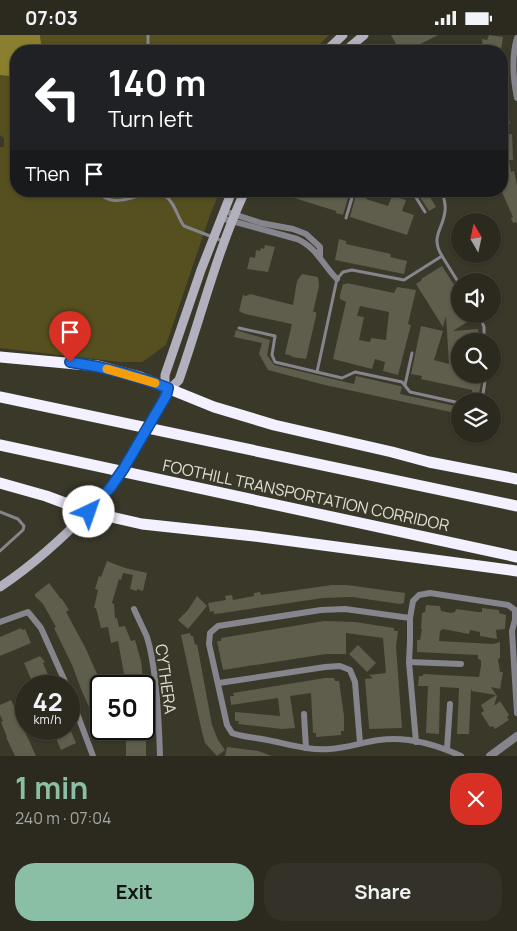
<!DOCTYPE html>
<html lang="en">
<head>
<meta charset="utf-8">
<style>
  :root { --surface:#2c2a1f; --page:#343228; --text:#f1f3f6; --muted:#a6a7a4; --line:#48463d; --accent:#8abfa5 }
  body { margin:0; font-family:Manrope,sans-serif; background:var(--page); color:var(--text); height:100vh; display:flex; flex-direction:column; font-size:19px; white-space:nowrap }
  * { box-sizing:border-box; margin:0 }
  p { font-size:16px; color:var(--muted) }
  .icon { flex:none; width:28px; height:28px; fill:none; stroke:currentColor; stroke-width:2; stroke-linecap:round; stroke-linejoin:round }
  .map { position:relative; height:721px; overflow:hidden }
  .details { display:flex; flex-direction:column; background:var(--surface); flex:1 }
  .details>* { flex:none }
  .top-card { position:absolute; left:10px; top:10px; width:498px; height:152px; border-radius:20px; box-shadow:0 1px 4px #0004,0 0 0 1px var(--line); background:#202124; color:#fff; overflow:hidden }
  .needle { width:32px; rotate:351deg }
  .controls { position:absolute; left:451px; top:178px; display:grid; gap:10px }
  .controls a { display:grid; place-items:center; width:50px; height:50px; border-radius:50%; background:var(--surface); box-shadow:0 1px 4px #0004,0 0 0 1px var(--line); font-size:25px }
  .speed { position:absolute; left:15px; top:640px; display:flex; gap:10px; font-size:25px; font-weight:700; text-align:center }
  .speed>* { display:grid; place-content:center; width:65px; height:65px; border-radius:50%; background:var(--surface); box-shadow:0 1px 4px #0004,0 0 0 1px var(--line); line-height:1 }
  .speed small { font-size:12px; font-weight:400 }
  .speed .limit { border:2px solid #111; border-radius:8px; background:#fff; color:#111 }
  .pin { position:absolute; display:grid; place-items:center; width:42px; height:42px; color:#fff; margin:-51px -21px; border-radius:50% 50% 50% 0; rotate:-45deg; box-shadow:0 0 5px #0007 }
  .pin .icon { rotate:45deg }
  .me { position:absolute; width:55px; margin:-28px; rotate:42deg; stroke-linejoin:round; filter:drop-shadow(0 0 4px #0008) }
  .turn { display:flex; align-items:center; gap:18px; height:105px; padding:0 15px; font-size:22px }
  .turn .icon { width:65px; height:65px; stroke-width:2.5 }
  .turn b { display:block; font-size:35px; line-height:42px }
  .then { display:flex; align-items:center; height:48px; padding:0 15px; background:#0003; gap:10px; font-size:19px }
  .round { display:grid; place-items:center; flex:none; width:52px; height:52px; border-radius:20px; background:var(--page) }
  .overview { display:flex; align-items:center; justify-content:space-between; height:85px; padding:0 15px }
  h1 { font-size:30px; font-weight:700; line-height:38px; color:var(--accent) }
  .cta { display:flex; gap:10px; margin-top:auto; padding:10px 15px }
  .cta a { flex:1; height:58px; border-radius:20px; background:var(--accent); color:#111; font-size:20px; font-weight:700; line-height:58px; text-align:center }
  .cta a+a { background:var(--page); color:var(--text) }
  .status { display:flex; justify-content:space-between; align-items:center; height:35px; padding:0 25px; background:var(--surface); direction:ltr }
  .status svg { height:14px; fill:currentColor }
  .map>svg:first-child { display:block }
  .green { fill:#564f1f }
  .water { fill:#8a7f2e }
  .building { fill:#5f5d4c; fill-rule:evenodd }
  .lines { fill:none; stroke-linecap:round; stroke-linejoin:round }
  .service { stroke:#86848c; stroke-width:3 }
  .minor { stroke:#86848c; stroke-width:6 }
  .tertiary { stroke:#86848c; stroke-width:8 }
  .secondary { stroke:#b2b0bc; stroke-width:9 }
  .motorway { stroke:#f3f0ff; stroke-width:11 }
  .secondary-bridge { stroke:#b2b0bc; stroke-width:9 }
  .route-casing { stroke:#114b97; stroke-width:12 }
  .route { stroke:#1a73e8; stroke-width:9 }
  .slow { stroke:#f59e0b; stroke-width:9 }
  .labels { text-anchor:middle; stroke-width:4; stroke-linejoin:round; paint-order:stroke }
  .street-label { font-size:16px; fill:#e0dfd6; stroke:#3a3829 }
</style>
</head>
<body>
<div class="status"><b>07:03</b><svg viewBox="0 0 49 12"><path d="M0 12V9h3v3zM5 12V6h3v6zM10 12V3h3v9zM15 12V0h3v12zM26 1h20v11H26zM47 4h2v5h-2z"/></svg></div>
<div class="map">
<svg width="517" height="721" viewBox="0 0 517 721">
  <rect width="100%" height="100%" fill="#3a3829"/>
  <g class="green">
    <polygon points="40,0 329,0 313,16 42,16"/>
    <polygon points="0,40 16,42 16,156 220,156 210,180 166,310 148,323 142,327 120,327 0,313 0,112 4,112 4,103 0,100"/>
  </g>
  <polygon class="water" points="0,0 40,0 42,16 16,16 16,42 0,40"/>
  <g class="building">
    <polygon points="391,0 438,0 407,16 400,16"/>
    <polygon points="489,0 503,2 501,16 483,16 482,4 487,5"/>
    <polygon points="501,58 504,58 510,89 501,91"/>
    <polygon points="512,99 513,125 509,125 511,137 514,136 517,151 517,189 516,187 513,188 511,183 513,182 501,155 501,100"/>
    <polygon points="289,156 350,156 343,180 336,178 336,176 291,162 287,161"/>
    <polygon points="357,156 368,156 366,164 388,171 392,161 406,165 402,176 414,180 407,200 350,182"/>
    <polygon points="423,156 426,156 436,172 429,176 418,159"/>
    <polygon points="339,204 346,206 346,209 391,219 390,222 407,226 404,239 335,225"/>
    <polygon points="265,210 275,212 268,237 247,234 250,222 255,223 256,215 260,216 261,213 264,214"/>
    <polygon points="442,231 460,259 460,279 473,279 475,282 453,296 478,294 479,306 460,306 460,339 471,339 472,342 482,344 479,358 472,357 472,355 421,344 422,341 411,339 421,291 443,296 434,325 449,329 446,281 443,292 416,249 422,245 421,244"/>
    <polygon points="302,239 318,242 319,251 313,277 316,277 316,281 306,324 292,322 292,321 285,319 292,289 245,279 239,276 243,260 246,261 250,259 293,270 297,246"/>
    <path d="M347,248L394,258L397,252L416,255L408,289L411,290L398,340L383,336L385,327L375,324L372,334L333,324L346,267L340,264V260L343,249H347ZM360,271L389,277L386,305L371,303L370,307L359,305L364,282L357,281Z"/>
    <polygon points="236,295 270,305 267,320 274,330 354,349 356,341 400,351 402,352 400,359 460,372 460,379 325,350 268,335 259,319 262,308 234,302"/>
    <polygon points="107,526 125,533 147,538 143,556 137,554 137,556 130,554 133,540 123,538 121,545 119,544 112,568 114,569 115,583 117,583 119,592 125,591 131,606 135,605 141,626 144,651 127,651 126,650 118,606 111,608 108,592 101,593 96,573 94,573 98,555 95,554 99,541 101,542"/>
    <polygon points="49,548 61,564 62,564 69,575 66,577 85,612 97,639 101,653 101,689 96,691 92,684 94,683 81,654 73,632 54,593 56,592 43,569 35,561 35,559"/>
    <polygon points="332,550 347,550 405,558 404,568 400,569 352,562 323,563 223,578 214,579 214,576 210,577 208,568 226,565 225,561 232,560 233,565 254,561 254,558 260,557 261,560"/>
    <polygon points="197,561 207,571 188,594 178,585 188,575"/>
    <polygon points="426,570 440,571 441,576 451,578 455,577 456,574 478,577 482,577 482,573 499,575 499,578 506,580 505,594 496,595 497,604 480,601 480,597 470,595 469,599 443,594 440,596 439,606 493,609 500,607 500,623 498,624 500,637 503,637 500,654 491,652 497,661 494,671 500,666 509,680 507,682 509,685 495,694 493,691 490,692 481,678 484,676 481,670 496,660 472,656 471,654 469,699 457,699 459,653 440,652 439,699 426,698 428,651 418,651 419,641 423,641 423,639 479,642 481,631 481,625 478,624 478,620 417,617 417,605 420,605 422,594 421,594 422,578 425,577"/>
    <polygon points="324,586 355,587 394,593 394,596 398,596 396,611 402,693 369,694 369,692 365,644 373,643 369,640 386,638 383,603 346,598 346,619 326,619 223,635 217,606 221,606 221,603"/>
    <polygon points="21,593 22,595 25,594 31,608 0,621 0,602"/>
    <polygon points="190,598 191,601 193,601 195,610 197,609 212,690 218,705 225,715 217,721 205,708 202,697 181,600"/>
    <polygon points="358,610 376,628 367,637 349,619"/>
    <polygon points="40,621 45,627 43,628 52,649 46,651 34,651 24,628"/>
    <polygon points="325,643 334,643 335,646 339,646 344,681 344,696 341,696 341,700 316,702 316,698 313,698 311,658 290,661 295,693 282,694 238,689 239,686 235,686 235,677 280,681 278,663 231,670 230,661 234,661 233,658"/>
    <polygon points="11,665 21,688 36,721 15,721 6,702 7,702 1,687 3,686 0,680 0,670"/>
    <polygon points="52,694 70,694 76,708 61,715"/>
    <rect x="126" y="698" width="20" height="23"/>
    <polygon points="227,712 258,716 272,721 225,721"/>
  </g>
  <g class="lines">
    <g class="service">
      <polyline points="148,0 148,16"/>
      <polyline points="378,15 379,16"/>
      <path d="M96,156C118,180 146,149 165,161C175,167 177,182 184,191L223,206"/>
      <polyline points="387,156 398,160 406,156"/>
      <polyline points="412,156 425,177"/>
      <polyline points="346,183 354,156"/>
      <path d="M442,221C430,201 443,195 445,176C446,169 444,163 442,156"/>
      <polyline points="479,279 484,292 484,306"/>
      <polyline points="239,293 275,301 272,320 275,327 342,343 355,337 402,347 410,357 460,368"/>
      <polyline points="317,337 337,244 343,237 352,235 404,245 442,221 460,250"/>
      <polyline points="405,350 412,318"/>
      <polyline points="482,366 486,339"/>
      <polyline points="0,477 18,484 24,491 23,495 0,516"/>
    </g>
    <g class="minor">
      <path d="M517,3C511,23 513,43 517,63"/>
      <polyline points="224,176 261,188 293,194 306,199 320,212 320,222"/>
      <path d="M221,183L297,204C316,212 323,230 337,244"/>
      <path d="M134,574C138,583 143,593 147,602C157,634 159,687 160,721"/>
      <path d="M410,583L345,574L321,575L218,591L210,598L209,609L227,690L232,698C242,702 252,702 262,704C285,708 307,716 330,714C347,713 363,707 379,705C407,701 437,710 461,721"/>
      <polyline points="0,587 28,577 41,593 67,651"/>
      <polyline points="409,627 461,629"/>
      <polyline points="219,648 325,632 340,631 350,635 355,647 360,708"/>
      <polyline points="69,657 93,721"/>
      <polyline points="304,679 306,713"/>
      <polyline points="416,707 409,627 410,607 410,583 413,566 419,560 430,558 508,570 515,575 515,585 512,596 517,678"/>
      <polyline points="447,714 450,669"/>
    </g>
    <polyline class="tertiary" points="490,721 517,701"/>
    <g class="secondary">
      <polyline points="326,16 343,0"/>
      <polyline points="345,16 364,0"/>
      <path d="M168,353L173,351L179,345C201,282 217,216 245,156"/>
      <polyline points="159,373 168,353 165,349 165,340 201,235 232,156"/>
      <polyline points="124,433 138,410"/>
      <path d="M0,552C42,524 77,490 111,452"/>
    </g>
    <g class="motorway">
      <polyline points="0,322 98,331 140,342 214,372 274,390 392,417 429,427 517,444"/>
      <polyline points="0,362 517,471"/>
      <polyline points="0,410 517,522"/>
      <polyline points="0,448 46,461 89,477 142,489 254,501 517,536"/>
    </g>
    <g class="secondary-bridge">
      <polyline points="138,410 159,373"/>
      <polyline points="111,452 124,433"/>
    </g>
  </g>
  <g class="lines">
    <g class="route-casing">
      <path id="route" d="M70,327C104,332 136,340 168,353L166,361L124,433L111,452L89,477"/>
    </g>
    <use href="#route" class="route"/>
    <polyline class="slow" points="107,334 155,348"/>
  </g>
  <g class="labels">
    <g class="street-label">
      <text transform="translate(306 460) rotate(12)" y="6">FOOTHILL TRANSPORTATION CORRIDOR</text>
      <text transform="translate(166 644) rotate(82)" y="6">CYTHERA</text>
    </g>
  </g>
</svg>
<div class="controls">
<a><svg class="needle" viewBox="-14 -14 28 28"><path d="M0-13l5 13h-10z" fill="#e53935"/><path d="M0 13l5-13h-10z" fill="#a6a7a4"/></svg></a>
<a><svg class="icon" aria-label="sound" viewBox="0 0 24 24"><path d="M4 9h4l5-4v14l-5-4H4zM17 9q2 3 0 6"/></svg></a>
<a><svg class="icon" aria-label="search" viewBox="0 0 24 24"><circle cx="10" cy="10" r="6"/><path d="M15 15l6 6"/></svg></a>
<a><svg class="icon" aria-label="layers" viewBox="0 0 24 24"><path d="M12 4l9 5-9 5-9-5zM3 14l9 5 9-5"/></svg></a>
</div>
<div class="speed"><div>42<small>km/h</small></div><div class="limit">50</div></div>
<div class="pin" style="left:70px;top:327px;background:#d93025"><svg class="icon" aria-label="arrive" viewBox="0 0 24 24"><path d="M6 21V4h12l-3 4 3 4H6"/></svg></div>
<svg class="me" style="left:89px;top:477px" viewBox="-20 -20 40 40"><circle r="19" fill="#fff"/><path d="M0-13L10 11 0 6-10 11z" fill="#1a73e8"/></svg>
<div class="top-card">
<div class="turn"><svg class="icon" aria-label="left" viewBox="0 0 24 24"><path d="M17 20v-9H6M10 6l-5 5 5 5"/></svg><div><b>140 m</b>Turn left</div></div>
<div class="then">Then<svg class="icon" aria-label="arrive" viewBox="0 0 24 24"><path d="M6 21V4h12l-3 4 3 4H6"/></svg></div>
</div>
</div>
<section class="details">
<div class="overview"><div><h1>1 min</h1><p>240 m · 07:04</p></div><a class="round" style="background:#d93025;color:#fff"><svg class="icon" aria-label="close" viewBox="0 0 24 24"><path d="M6 6l12 12M18 6L6 18"/></svg></a></div>
<div class="cta"><a>Exit</a><a>Share</a></div>
</section>
</body>
</html>
